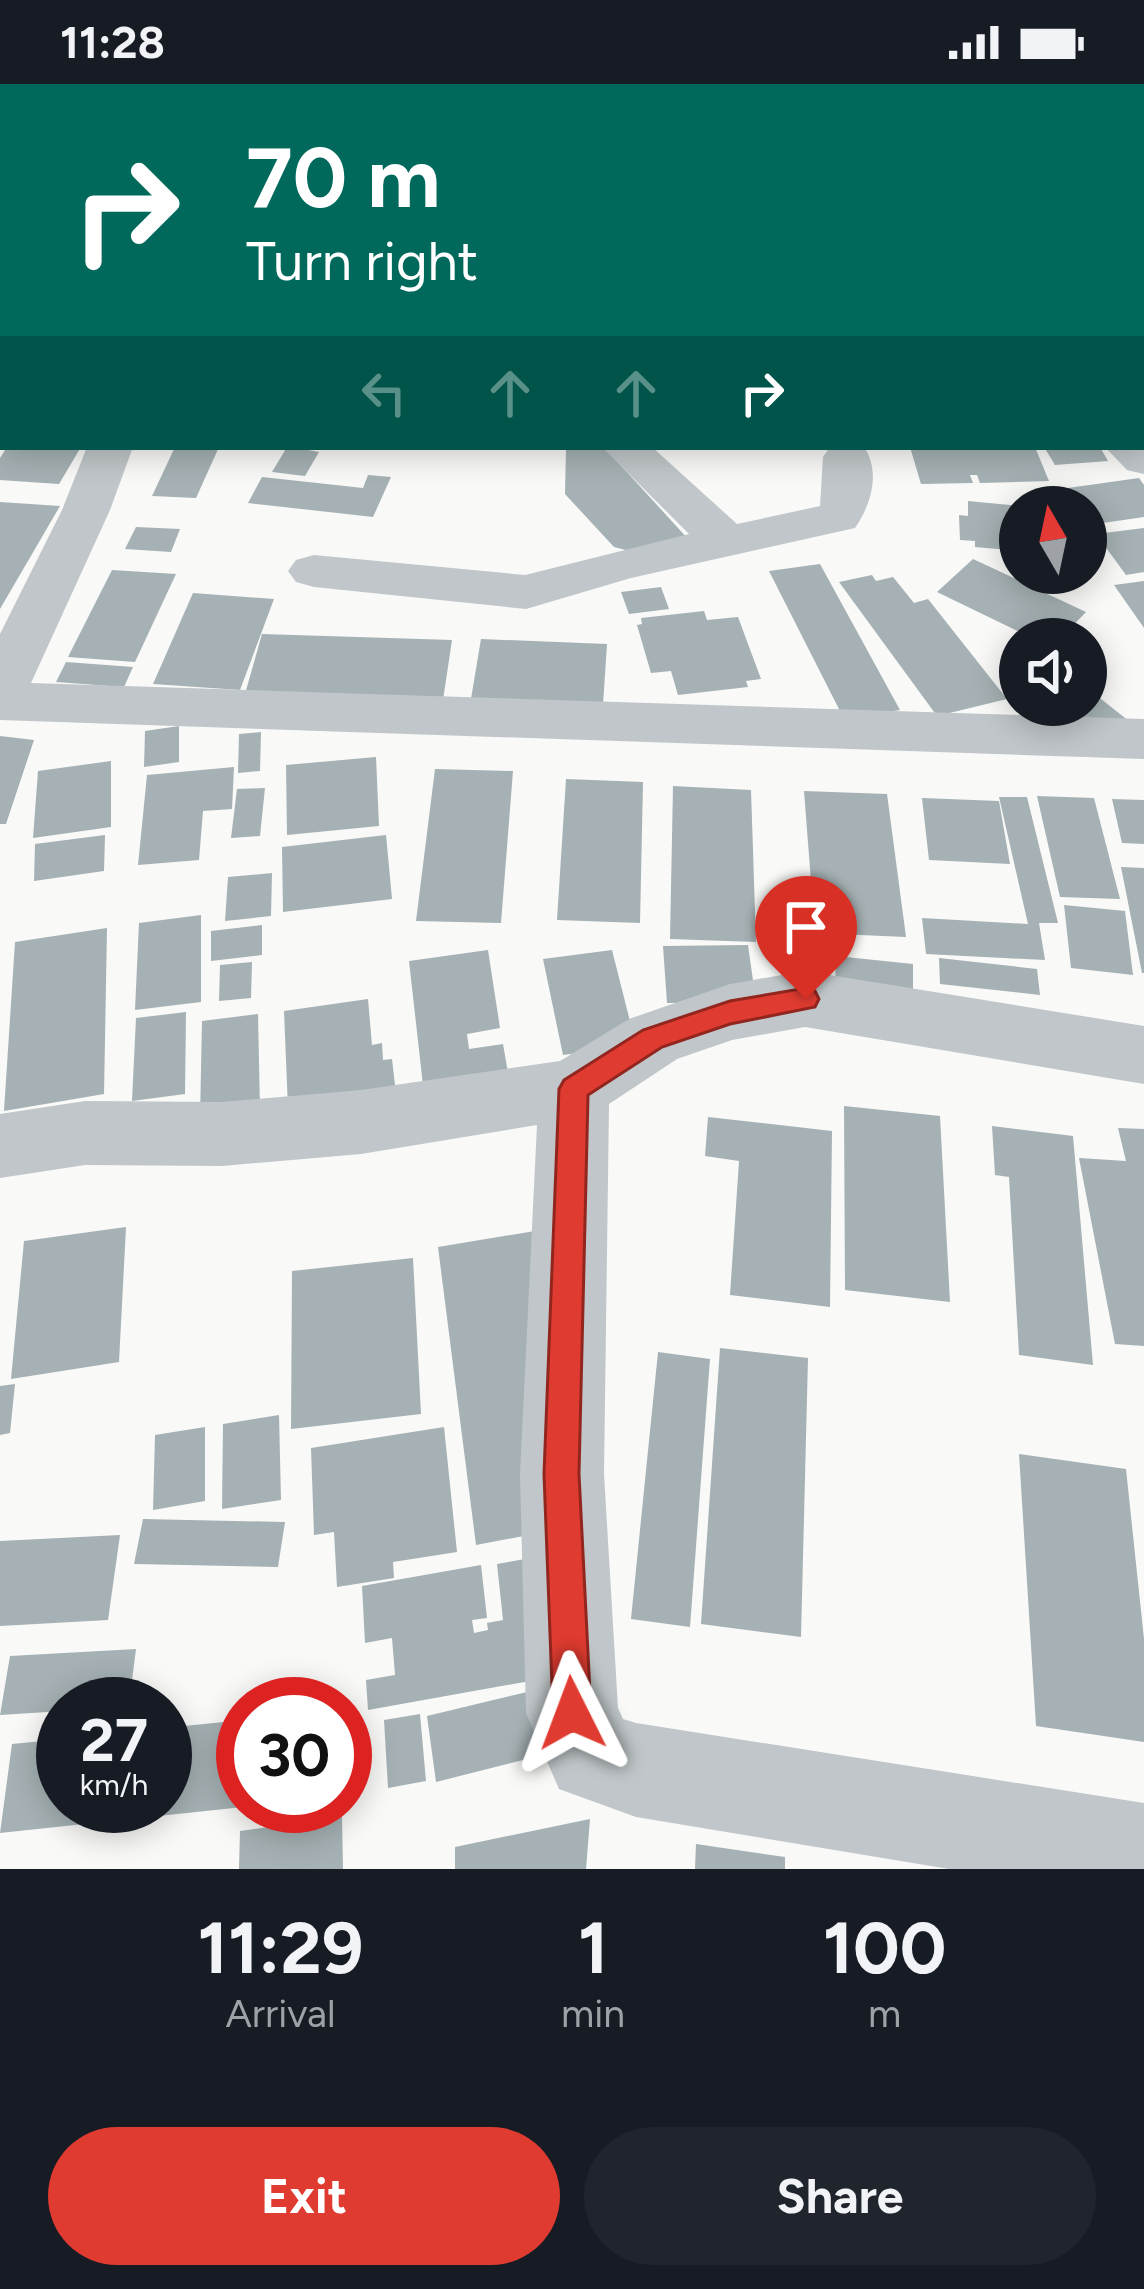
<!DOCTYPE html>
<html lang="en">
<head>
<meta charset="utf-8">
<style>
  :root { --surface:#171b24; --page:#20242c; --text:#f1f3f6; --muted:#9ea1a6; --accent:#e03b30 }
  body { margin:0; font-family:Figtree,sans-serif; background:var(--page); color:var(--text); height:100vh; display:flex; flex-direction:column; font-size:45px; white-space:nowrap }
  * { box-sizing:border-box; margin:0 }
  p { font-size:39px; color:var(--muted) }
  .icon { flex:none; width:66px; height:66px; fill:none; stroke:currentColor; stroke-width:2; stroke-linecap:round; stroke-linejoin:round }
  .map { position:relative; height:1785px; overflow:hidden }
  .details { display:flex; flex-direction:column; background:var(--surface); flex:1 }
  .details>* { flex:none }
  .top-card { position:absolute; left:0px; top:0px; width:1146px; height:366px; box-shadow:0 6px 30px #0003; background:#00695c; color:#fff; overflow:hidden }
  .needle { width:78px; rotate:351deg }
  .buttons { position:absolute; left:999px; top:402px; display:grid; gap:24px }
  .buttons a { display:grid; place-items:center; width:108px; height:108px; border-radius:50%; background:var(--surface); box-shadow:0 6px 30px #0003; font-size:60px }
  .speed { position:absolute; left:36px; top:1593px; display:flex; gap:24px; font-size:60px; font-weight:700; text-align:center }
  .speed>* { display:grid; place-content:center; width:156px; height:156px; border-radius:50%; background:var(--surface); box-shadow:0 6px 30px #0003; line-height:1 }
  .speed small { font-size:30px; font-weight:400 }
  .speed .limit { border:18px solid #d22; background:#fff; color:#111 }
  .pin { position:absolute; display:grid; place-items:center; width:102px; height:102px; color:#fff; margin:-123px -51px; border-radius:50% 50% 50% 0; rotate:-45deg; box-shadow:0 0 12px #0007 }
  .pin .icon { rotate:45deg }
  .me { position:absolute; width:132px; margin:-66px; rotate:357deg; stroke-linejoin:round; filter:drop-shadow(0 0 9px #0008) }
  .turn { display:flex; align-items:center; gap:42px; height:252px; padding:0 48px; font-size:54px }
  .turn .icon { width:156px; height:156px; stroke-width:2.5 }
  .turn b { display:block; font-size:84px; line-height:102px }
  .lanes { display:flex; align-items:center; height:114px; padding:0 48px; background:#0003; justify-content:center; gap:60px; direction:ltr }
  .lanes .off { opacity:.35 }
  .eta { display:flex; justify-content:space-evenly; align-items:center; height:204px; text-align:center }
  .eta b { font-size:72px; font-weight:700; line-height:84px }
  .button { display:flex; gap:24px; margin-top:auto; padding:24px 48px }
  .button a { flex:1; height:138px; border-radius:72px; background:var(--accent); color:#fff; font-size:48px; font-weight:700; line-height:138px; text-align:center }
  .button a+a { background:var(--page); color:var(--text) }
  .status { display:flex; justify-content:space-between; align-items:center; height:84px; padding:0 60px; background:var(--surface); direction:ltr }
  .status svg { height:33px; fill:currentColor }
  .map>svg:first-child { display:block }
  .building { fill:#a5b1b4 }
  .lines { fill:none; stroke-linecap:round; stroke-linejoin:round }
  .minor { fill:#c0c6c9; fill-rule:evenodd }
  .route { fill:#e03b30; stroke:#92261f; stroke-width:3 }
</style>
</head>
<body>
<div class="status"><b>11:28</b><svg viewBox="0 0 49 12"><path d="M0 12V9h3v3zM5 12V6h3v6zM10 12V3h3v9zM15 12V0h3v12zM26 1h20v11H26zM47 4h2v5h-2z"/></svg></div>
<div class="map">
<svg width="1144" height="1785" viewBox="0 0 1144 1785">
  <rect width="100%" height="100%" fill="#f9f9f7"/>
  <g class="building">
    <polygon points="7,363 81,363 59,400 0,396 0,374"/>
    <polygon points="175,363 219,363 196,414 152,412"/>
    <polygon points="287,363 310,363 308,366 319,368 305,392 272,388"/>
    <polygon points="566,363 604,363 689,456 645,471 614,463 565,410"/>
    <polygon points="910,363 1035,363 1049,397 980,399 977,391 970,391 973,399 921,400"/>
    <polygon points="1044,363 1100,363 1108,377 1055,381"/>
    <polygon points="368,391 391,393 373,433 248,419 262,393 363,404"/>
    <polygon points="1139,394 1144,401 1144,433 1096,440 1068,404"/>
    <polygon points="968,417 1020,422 1020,467 975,463 975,457 960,456 959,431 968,432"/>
    <polygon points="0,418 60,422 0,525"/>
    <polygon points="136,443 180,445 171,468 125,465"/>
    <polygon points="1144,444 1144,488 1126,491 1096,450"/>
    <polygon points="973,475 1086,528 1060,555 1034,555 937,508"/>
    <polygon points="820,480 900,626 844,635 769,487"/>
    <polygon points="112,486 176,490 135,578 68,573"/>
    <polygon points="872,491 876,497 893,493 914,519 928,515 1007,615 937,632 839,498"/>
    <polygon points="1144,497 1144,544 1114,501"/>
    <polygon points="661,503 669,525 629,530 621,508"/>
    <polygon points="193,509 274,515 240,606 153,600"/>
    <polygon points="704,527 707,536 738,533 761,595 746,597 748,603 678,611 671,587 651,589 637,541 642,540 641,534"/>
    <polygon points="262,550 452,556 443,616 245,610"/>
    <polygon points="481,555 607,560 603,621 471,615"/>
    <polygon points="66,578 133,583 124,603 56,598"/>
    <polygon points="1096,611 1144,649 1044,641 1031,621 1086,621 1086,612"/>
    <polygon points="179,642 179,678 144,683 145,647"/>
    <polygon points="261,648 260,687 238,689 239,650"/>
    <polygon points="0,652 34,656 6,740 0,740"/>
    <polygon points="376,673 379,742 287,751 286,681"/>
    <polygon points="111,677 111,743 33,754 38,687"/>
    <polygon points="234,683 232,725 203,727 199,776 138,781 147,691"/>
    <polygon points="435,685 513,687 501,839 416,837"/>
    <polygon points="566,695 643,698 640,839 557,836"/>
    <polygon points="673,702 751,706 756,858 670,855"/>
    <polygon points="265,704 260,752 231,754 237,705"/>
    <polygon points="804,707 887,710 906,853 815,849"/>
    <polygon points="1037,712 1094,714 1120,815 1060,813"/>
    <polygon points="999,713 1027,713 1058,839 1039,839 1045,876 926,870 922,834 1028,840"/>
    <polygon points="922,714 999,717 1010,780 929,776"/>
    <polygon points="1112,715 1144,716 1144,760 1122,759"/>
    <polygon points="105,751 104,787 34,797 35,760"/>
    <polygon points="386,751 392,815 283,828 282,763"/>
    <polygon points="1121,783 1144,784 1144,889 1142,889"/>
    <polygon points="272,789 271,832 225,837 228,793"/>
    <polygon points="1064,821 1125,827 1133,891 1071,884"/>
    <polygon points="201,831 201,918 135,926 139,839"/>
    <polygon points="262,841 262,871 211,877 211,847"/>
    <polygon points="107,844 104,1010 4,1027 15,858"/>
    <polygon points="748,861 756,918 667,919 663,862"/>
    <polygon points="488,866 500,944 467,950 469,965 503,960 511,1006 425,1019 409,877"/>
    <polygon points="612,866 636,961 563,971 543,875"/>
    <polygon points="836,872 913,880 913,912 835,903"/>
    <polygon points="939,874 1037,885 1040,911 940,900"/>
    <polygon points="252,878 251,914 219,917 220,881"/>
    <polygon points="368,915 372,961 382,959 383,976 392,975 396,1010 288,1025 284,927"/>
    <polygon points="186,928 185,1010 132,1017 136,934"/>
    <polygon points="258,930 260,1026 200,1034 202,937"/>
    <polygon points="844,1022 940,1032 950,1218 845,1206"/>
    <polygon points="708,1033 832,1047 830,1223 730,1211 739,1077 705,1072"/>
    <polygon points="992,1042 1073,1052 1093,1281 1019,1271 1009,1093 995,1091"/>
    <polygon points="1118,1044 1144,1045 1144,1262 1115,1260 1079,1074 1126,1077"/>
    <polygon points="126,1143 119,1278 11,1295 24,1157"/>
    <polygon points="547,1145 555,1446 476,1461 438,1163"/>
    <polygon points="413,1174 421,1330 291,1345 292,1187"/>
    <polygon points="720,1264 808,1274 801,1553 701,1540"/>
    <polygon points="658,1268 710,1275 690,1543 631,1535"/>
    <polygon points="15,1300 10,1349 0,1351 0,1302"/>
    <polygon points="279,1331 281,1416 222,1425 223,1340"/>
    <polygon points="205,1343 205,1417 153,1426 155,1351"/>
    <polygon points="444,1343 457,1468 393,1478 394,1494 337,1503 334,1448 314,1451 311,1364"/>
    <polygon points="1019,1370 1126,1385 1144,1555 1144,1658 1036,1642"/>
    <polygon points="143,1435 285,1438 278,1483 134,1480"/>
    <polygon points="120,1451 108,1536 0,1542 0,1457"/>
    <polygon points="531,1474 547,1594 368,1626 366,1596 395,1591 392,1554 365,1559 362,1502 481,1481 487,1534 472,1536 474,1549 488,1546 487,1539 503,1536 497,1480"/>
    <polygon points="136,1565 129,1620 63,1620 63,1627 0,1631 10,1572"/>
    <polygon points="552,1602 563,1666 436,1698 427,1632"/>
    <polygon points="420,1630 426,1697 388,1704 384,1636"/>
    <polygon points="243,1636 243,1723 0,1749 12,1660 63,1655 63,1722 165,1722 165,1644"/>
    <polygon points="342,1733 343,1785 239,1785 240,1747"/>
    <polygon points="590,1735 586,1785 455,1785 455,1763"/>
    <polygon points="696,1760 785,1773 785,1785 695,1785"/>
  </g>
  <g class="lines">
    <g class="minor">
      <polygon points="1,0 35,0 3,3 3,8"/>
      <polygon points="309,0 343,0 307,3"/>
      <polygon points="536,0 572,0 574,3 538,3"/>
      <polygon points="921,0 959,0 961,3 923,3"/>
      <rect x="1143" y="90" width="1" height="23"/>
      <polygon points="1144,194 1144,219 1143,219 1143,194"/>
      <polygon points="1144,353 1144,390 1127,386 1105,363 1143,363"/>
      <polygon points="87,363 133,363 110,426 31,599 1144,635 1144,675 0,636 0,550 62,426"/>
      <path d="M602,363H652L737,440L820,422L823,373L830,363H864C881,388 871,421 855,444L631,494L526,525L314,503L296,498L288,487L296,476L314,471L525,491L689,450Z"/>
      <polygon points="805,887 1144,942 1144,1000 805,943 732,956 677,975 609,1020 604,1390 618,1624 623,1635 636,1639 1144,1719 1144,1785 949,1785 636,1733 559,1705 526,1629 520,1390 537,1041 361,1070 222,1082 85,1081 0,1094 0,1030 85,1017 222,1018 361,1006 560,977 629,935 730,900"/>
    </g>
  </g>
  <polygon class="route" points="806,904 815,907 819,915 815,923 730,940 662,963 588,1011 579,1390 591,1629 586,1642 572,1648 559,1642 553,1629 544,1390 559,1005 564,996 643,946 730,917"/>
</svg>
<div class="buttons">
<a><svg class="needle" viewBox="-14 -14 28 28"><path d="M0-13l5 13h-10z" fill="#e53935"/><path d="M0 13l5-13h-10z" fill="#9ea1a6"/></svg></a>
<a><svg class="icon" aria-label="sound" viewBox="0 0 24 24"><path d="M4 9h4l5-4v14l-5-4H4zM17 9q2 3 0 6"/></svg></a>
</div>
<div class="speed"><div>27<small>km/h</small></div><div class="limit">30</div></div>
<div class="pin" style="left:806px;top:915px;background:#d93025"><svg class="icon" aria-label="arrive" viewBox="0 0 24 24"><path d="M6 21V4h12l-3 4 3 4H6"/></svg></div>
<svg class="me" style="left:572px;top:1629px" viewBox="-20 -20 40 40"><path d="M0-17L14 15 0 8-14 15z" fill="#e03b30" stroke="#fff" stroke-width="4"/></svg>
<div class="top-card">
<div class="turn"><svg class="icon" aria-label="right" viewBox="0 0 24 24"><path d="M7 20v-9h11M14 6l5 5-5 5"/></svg><div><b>70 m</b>Turn right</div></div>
<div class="lanes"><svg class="icon off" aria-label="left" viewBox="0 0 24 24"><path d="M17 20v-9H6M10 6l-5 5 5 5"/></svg><svg class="icon off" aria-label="ahead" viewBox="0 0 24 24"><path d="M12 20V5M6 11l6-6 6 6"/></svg><svg class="icon off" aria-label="ahead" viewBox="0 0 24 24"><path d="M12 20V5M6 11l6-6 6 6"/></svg><svg class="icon" aria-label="right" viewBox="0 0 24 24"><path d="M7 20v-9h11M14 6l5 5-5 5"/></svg></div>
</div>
</div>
<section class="details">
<div class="eta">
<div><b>11:29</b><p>Arrival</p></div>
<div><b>1</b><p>min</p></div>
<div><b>100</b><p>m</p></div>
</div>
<div class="button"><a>Exit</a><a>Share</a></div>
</section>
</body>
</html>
